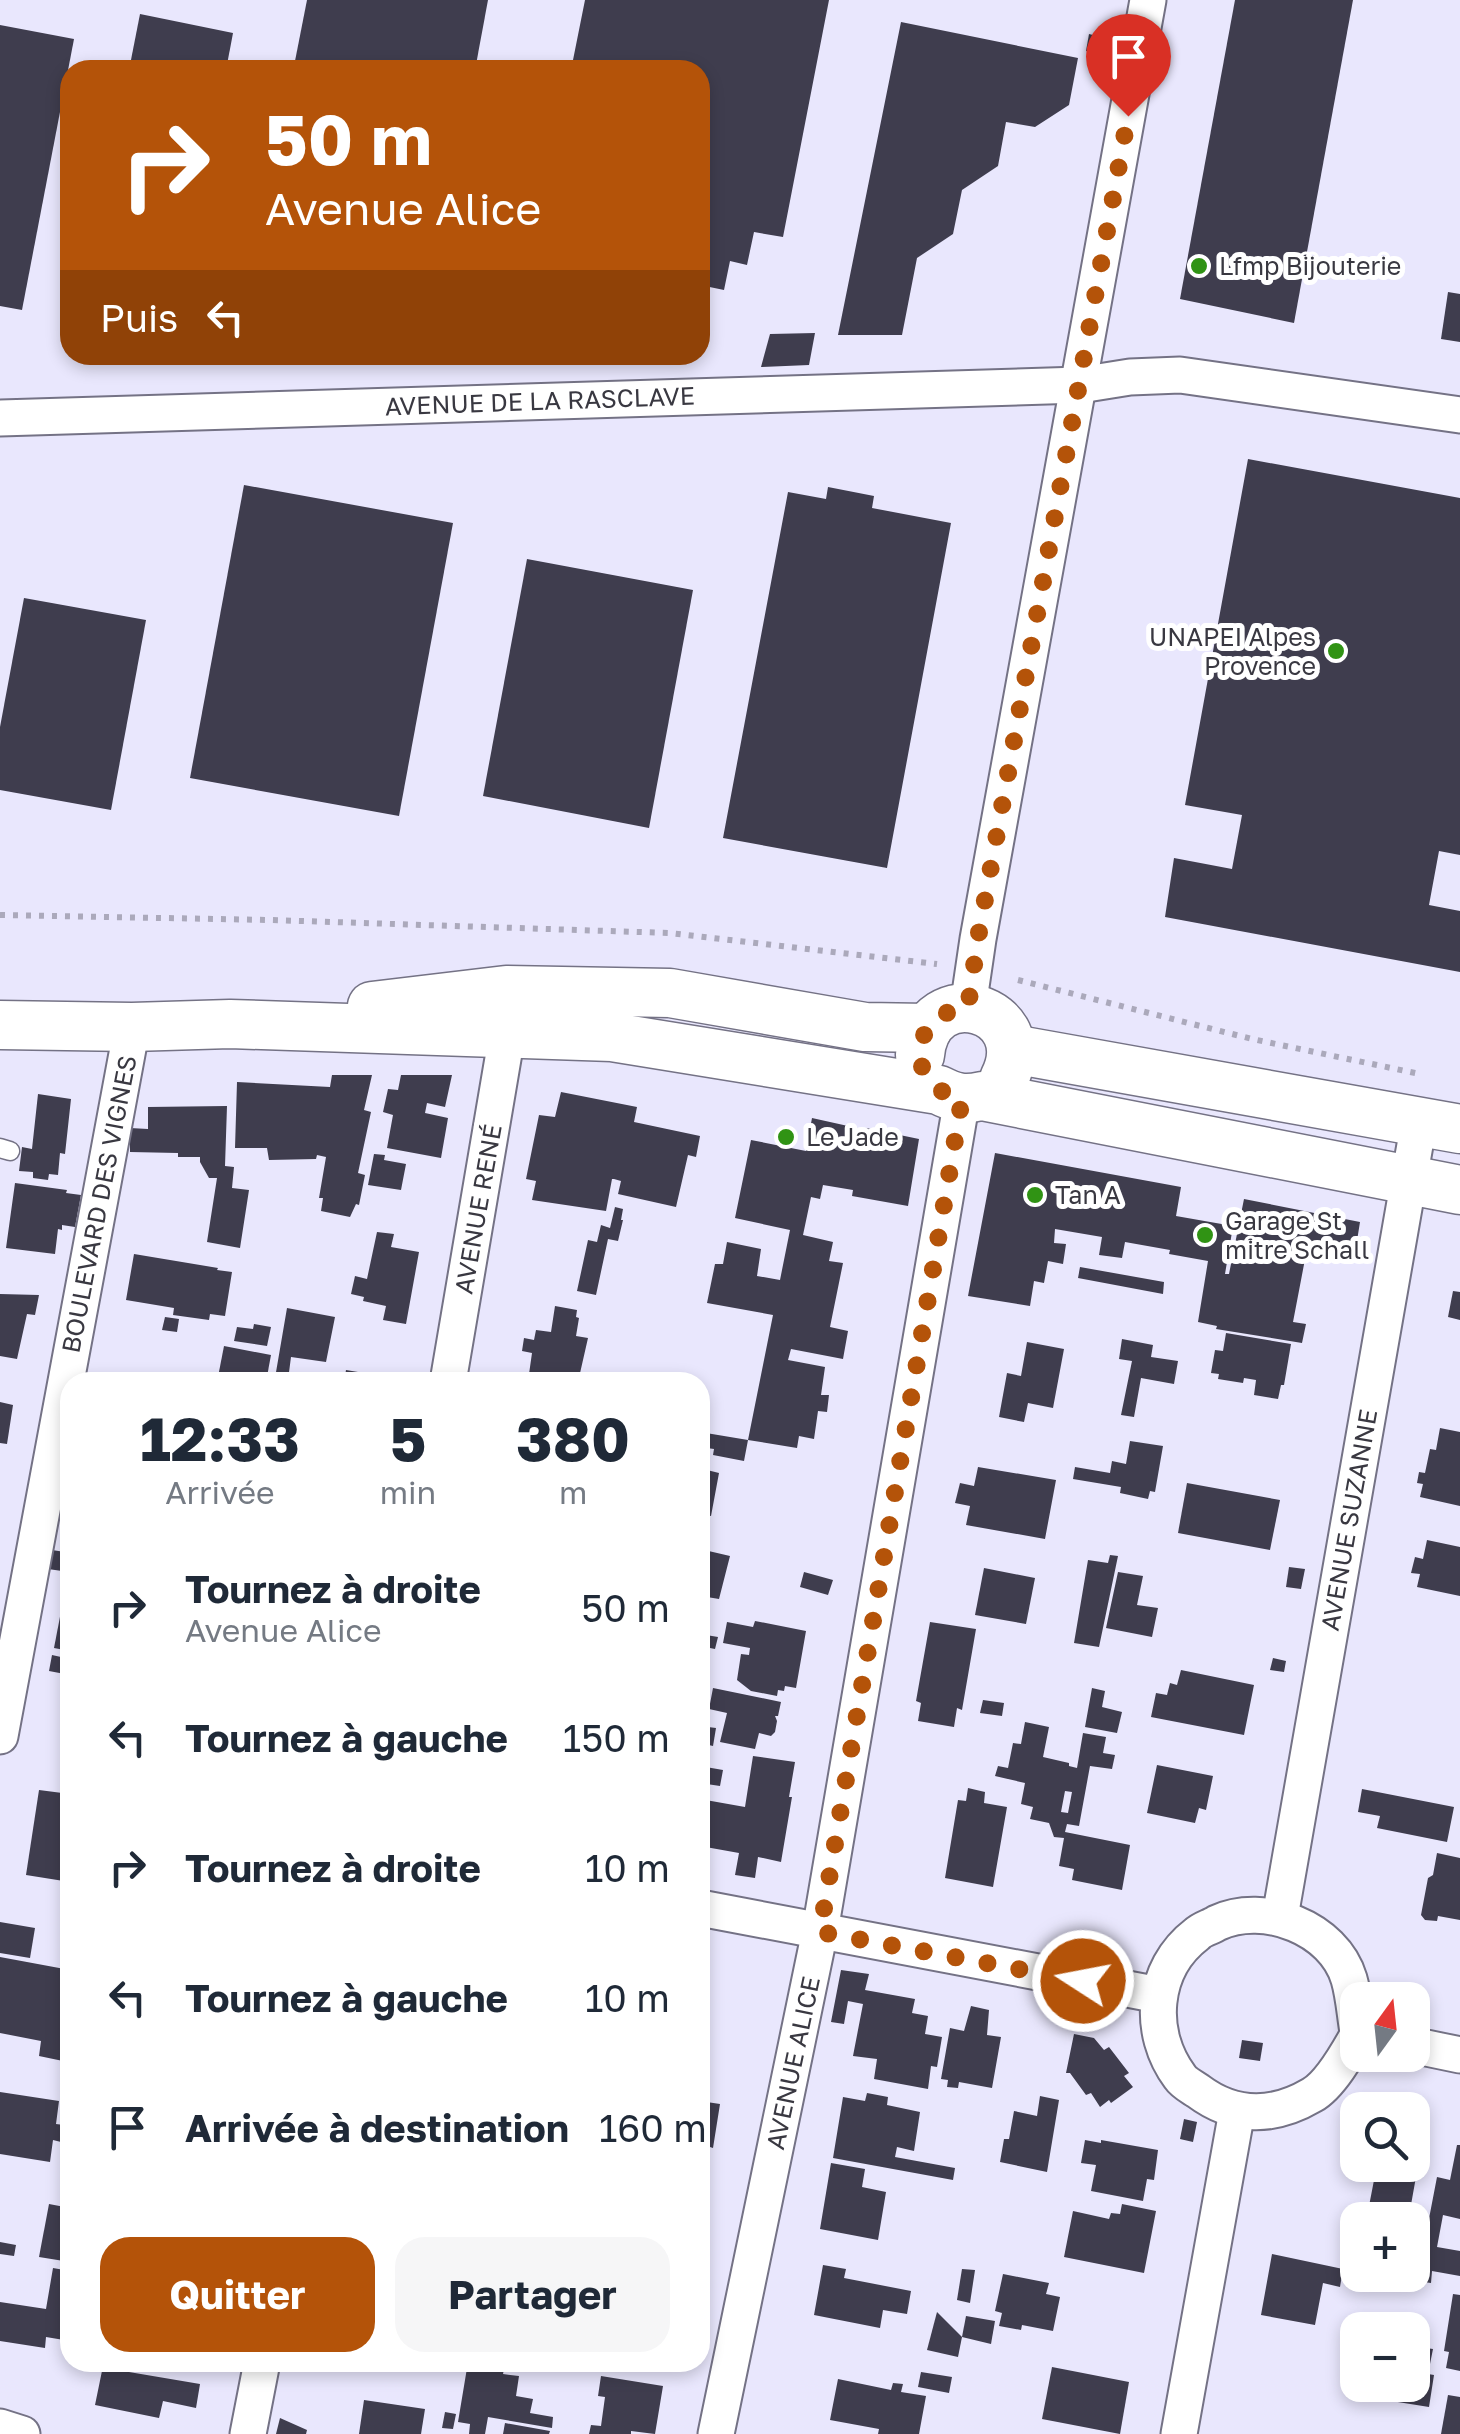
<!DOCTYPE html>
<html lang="fr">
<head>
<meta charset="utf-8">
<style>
  :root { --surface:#fff; --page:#f6f6f7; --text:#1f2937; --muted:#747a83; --accent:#b45309 }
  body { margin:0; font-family:"Golos Text",sans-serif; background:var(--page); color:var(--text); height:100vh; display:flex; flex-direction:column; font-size:38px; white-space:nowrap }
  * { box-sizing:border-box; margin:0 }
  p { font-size:32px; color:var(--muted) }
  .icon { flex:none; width:55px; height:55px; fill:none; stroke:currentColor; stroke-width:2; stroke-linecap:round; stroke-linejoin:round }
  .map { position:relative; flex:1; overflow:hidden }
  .panel { position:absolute; left:60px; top:1372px; width:650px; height:1000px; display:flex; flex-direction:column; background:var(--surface); border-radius:30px; box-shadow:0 5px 15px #0003 }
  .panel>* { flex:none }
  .top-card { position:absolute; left:60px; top:60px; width:650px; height:305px; border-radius:30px; box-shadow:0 5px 15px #0003; background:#b45309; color:#fff; overflow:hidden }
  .needle { width:65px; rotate:15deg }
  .controls { position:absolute; left:1340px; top:1982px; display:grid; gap:20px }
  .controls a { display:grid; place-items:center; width:90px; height:90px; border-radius:20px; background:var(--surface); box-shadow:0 5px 15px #0003; font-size:50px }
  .pin { position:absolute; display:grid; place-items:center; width:85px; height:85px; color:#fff; margin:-102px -42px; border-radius:50% 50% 50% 0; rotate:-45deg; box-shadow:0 0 10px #0007 }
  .pin .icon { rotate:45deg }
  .me { position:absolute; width:110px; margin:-55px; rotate:281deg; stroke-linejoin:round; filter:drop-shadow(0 0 8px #0008) }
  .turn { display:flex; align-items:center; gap:35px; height:210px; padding:0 40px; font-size:45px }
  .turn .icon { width:130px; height:130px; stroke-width:2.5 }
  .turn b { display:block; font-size:70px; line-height:85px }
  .then { display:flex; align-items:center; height:95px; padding:0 40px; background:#0003; gap:20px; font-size:38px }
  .eta { display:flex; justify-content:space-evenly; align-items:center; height:170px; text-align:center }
  .eta b { font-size:60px; font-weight:700; line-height:70px }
  .action { display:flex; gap:20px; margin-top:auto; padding:20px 40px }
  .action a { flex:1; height:115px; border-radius:30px; background:var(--accent); color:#fff; font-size:40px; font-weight:700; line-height:115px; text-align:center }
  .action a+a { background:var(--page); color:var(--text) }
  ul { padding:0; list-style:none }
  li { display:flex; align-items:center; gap:30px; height:130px; padding:0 40px }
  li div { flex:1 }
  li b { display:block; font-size:38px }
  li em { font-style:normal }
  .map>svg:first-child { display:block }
  .building { fill:#3f3d4e; fill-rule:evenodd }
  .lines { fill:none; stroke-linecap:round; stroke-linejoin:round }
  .service-casing { stroke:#747285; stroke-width:21 }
  .minor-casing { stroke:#747285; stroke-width:39 }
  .secondary-casing { stroke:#747285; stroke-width:51 }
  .path { stroke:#aba9bb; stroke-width:6; stroke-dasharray:5 8; stroke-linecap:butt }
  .service { stroke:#fff; stroke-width:18 }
  .minor { stroke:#fff; stroke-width:35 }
  .secondary { stroke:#fff; stroke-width:48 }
  .route { stroke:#b45309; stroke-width:18; stroke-dasharray:0 32.4 }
  .poi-dot { fill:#309314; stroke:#fff; stroke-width:4 }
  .labels { text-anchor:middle; stroke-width:10; stroke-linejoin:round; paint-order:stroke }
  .poi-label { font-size:25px; fill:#393841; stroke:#fff; text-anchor:start }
  .street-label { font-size:25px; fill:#393841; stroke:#fff }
</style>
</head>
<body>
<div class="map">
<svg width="1460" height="2434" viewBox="0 0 1460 2434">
  <rect width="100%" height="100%" fill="#e9e7fd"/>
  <g class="building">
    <polygon points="307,0 488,0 475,70 344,70 295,61"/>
    <polygon points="585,0 829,0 783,237 754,232 747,265 730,261 724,290 700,285 700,70 571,70"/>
    <polygon points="1235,0 1353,0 1294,323 1180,299"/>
    <polygon points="140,14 233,33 226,70 129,70"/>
    <polygon points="901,22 1078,58 1069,105 1035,127 1006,122 998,166 962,190 953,234 917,258 902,335 838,335"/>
    <polygon points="0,25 74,39 22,310 0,306"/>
    <polygon points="1089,34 1101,37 1098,53 1086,51"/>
    <polygon points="1448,292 1460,294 1460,342 1441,339"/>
    <polygon points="815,333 809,365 761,367 770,334"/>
    <polygon points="1248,459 1460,498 1460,855 1439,851 1429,905 1460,911 1460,972 1165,917 1174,858 1232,869 1242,815 1185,805"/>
    <polygon points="244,485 453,523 399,816 190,778"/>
    <polygon points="828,487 874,496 872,508 951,523 887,868 723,838 788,492 826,499"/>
    <polygon points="527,559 693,590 649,828 483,796"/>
    <polygon points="24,598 146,620 111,810 0,790 0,727"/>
    <polygon points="332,1075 372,1075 364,1110 371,1112 358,1173 365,1175 359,1205 356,1204 350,1217 321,1211 323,1198 319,1198 326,1157 317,1155 316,1159 269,1160 267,1148 235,1148 237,1082 330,1087"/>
    <polygon points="401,1075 452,1075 445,1107 427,1103 425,1113 448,1118 441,1158 387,1148 393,1115 383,1112 388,1089 398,1090"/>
    <polygon points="561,1092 637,1107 634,1122 700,1136 696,1157 688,1155 676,1207 618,1194 621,1181 614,1179 612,1179 606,1211 532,1200 536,1181 526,1179 539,1115 555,1117"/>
    <polygon points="38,1094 71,1099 65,1154 60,1153 58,1175 49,1174 48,1180 33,1178 33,1172 19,1171 22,1147 32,1149"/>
    <polygon points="227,1106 225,1166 234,1167 232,1188 249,1190 240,1248 207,1242 217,1178 209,1178 200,1162 200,1157 178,1157 178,1153 130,1152 130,1128 148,1129 148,1107"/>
    <polygon points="812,1118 866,1130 866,1128 919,1139 908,1206 852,1196 853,1190 823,1185 820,1199 811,1197 803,1235 833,1242 829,1261 843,1263 830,1327 848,1331 843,1359 791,1349 788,1360 825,1367 821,1395 829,1395 827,1412 818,1411 814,1439 799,1436 797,1448 748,1440 773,1315 707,1303 715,1264 723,1264 727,1242 761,1249 757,1276 780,1280 790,1230 735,1218 751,1140 806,1151"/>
    <polygon points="995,1153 1181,1187 1176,1216 1233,1226 1225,1274 1229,1274 1244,1199 1360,1222 1356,1247 1350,1245 1347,1261 1306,1254 1293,1322 1306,1324 1302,1343 1216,1329 1217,1326 1198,1322 1208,1261 1169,1254 1170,1250 1125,1242 1122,1258 1099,1255 1102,1237 1055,1229 1054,1243 1066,1244 1063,1264 1048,1261 1044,1283 1034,1281 1030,1306 968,1296"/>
    <polygon points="374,1154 385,1155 384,1160 406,1164 401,1190 368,1185"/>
    <polygon points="15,1183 67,1190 66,1193 81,1195 75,1227 62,1225 62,1230 58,1229 55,1254 6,1248"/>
    <polygon points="615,1207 623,1209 621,1220 623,1220 618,1241 608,1239 596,1295 577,1291 588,1240 597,1242 601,1225 610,1228"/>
    <polygon points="377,1232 394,1234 391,1247 419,1252 406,1324 383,1320 386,1306 363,1301 364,1297 351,1294 355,1276 367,1279"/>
    <polygon points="134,1254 218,1268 217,1270 232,1272 225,1316 210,1314 209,1320 173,1315 174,1308 126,1300"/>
    <polygon points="1080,1267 1164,1282 1163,1294 1078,1278"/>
    <polygon points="1453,1291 1460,1292 1460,1320 1448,1317"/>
    <polygon points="0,1294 39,1295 35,1315 27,1314 17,1359 0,1356"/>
    <polygon points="555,1306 577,1310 576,1317 579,1318 576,1336 588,1338 578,1382 516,1382 518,1373 529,1374 532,1353 522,1351 524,1338 534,1340 536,1330 551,1332"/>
    <polygon points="287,1308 335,1317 326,1362 291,1357 288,1380 275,1378"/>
    <polygon points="165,1317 179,1319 177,1332 162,1330"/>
    <polygon points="254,1324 271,1327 267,1346 234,1341 237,1327 253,1329"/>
    <polygon points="1226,1333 1291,1344 1284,1385 1281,1385 1278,1399 1254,1395 1256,1380 1244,1378 1243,1383 1218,1379 1219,1374 1211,1373 1215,1350 1223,1351"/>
    <polygon points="1122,1339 1153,1345 1151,1357 1178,1361 1174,1384 1141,1378 1134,1417 1121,1415 1132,1361 1119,1359"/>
    <polygon points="1027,1342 1064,1349 1053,1408 1028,1403 1024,1422 999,1417 1007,1373 1021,1376"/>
    <polygon points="224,1346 271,1355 266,1382 217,1382"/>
    <polygon points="346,1370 388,1377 387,1382 344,1382"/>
    <polygon points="0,1402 13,1405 7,1444 0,1443"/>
    <polygon points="1440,1428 1460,1432 1460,1506 1420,1497 1423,1484 1417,1483 1419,1472 1425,1473 1430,1449 1436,1450"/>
    <polygon points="700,1432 748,1440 744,1461 713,1455 714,1449 707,1448 703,1469 719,1473 711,1516 700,1514"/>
    <polygon points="1130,1441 1163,1446 1155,1492 1150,1491 1148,1499 1120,1493 1121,1487 1073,1479 1075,1467 1110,1473 1112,1461 1126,1464"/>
    <polygon points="978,1467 1056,1480 1045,1539 966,1525 970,1506 955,1503 960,1483 974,1486"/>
    <polygon points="1187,1483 1280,1500 1270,1550 1178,1533"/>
    <polygon points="1427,1540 1460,1547 1460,1596 1417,1587 1420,1574 1411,1573 1415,1557 1423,1559"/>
    <polygon points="700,1549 730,1556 719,1599 707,1597 706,1600 700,1599"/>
    <polygon points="52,1550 65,1552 62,1571 48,1569"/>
    <polygon points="1110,1555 1118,1556 1099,1647 1074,1643 1088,1560 1108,1563"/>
    <polygon points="1289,1567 1305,1569 1301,1589 1286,1587"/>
    <polygon points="984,1568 1035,1578 1026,1624 975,1615"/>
    <polygon points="804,1572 833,1580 828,1595 800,1587"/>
    <polygon points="1118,1572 1143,1576 1137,1605 1158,1608 1152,1637 1106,1628"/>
    <polygon points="64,1596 70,1598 70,1651 54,1648"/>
    <polygon points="755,1621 806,1631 796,1688 785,1686 784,1691 778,1690 777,1696 751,1691 737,1680 741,1654 749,1655 750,1648 723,1643 727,1622 753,1627"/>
    <polygon points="930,1622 976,1629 962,1710 957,1708 954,1727 918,1721 921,1703 916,1701"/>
    <polygon points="700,1634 718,1637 715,1649 700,1646"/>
    <polygon points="52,1655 70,1659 70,1675 49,1671"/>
    <polygon points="1273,1658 1286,1661 1284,1672 1270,1670"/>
    <polygon points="1181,1670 1254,1685 1244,1735 1151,1717 1156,1693 1167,1695 1170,1683 1177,1685"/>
    <polygon points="713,1688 781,1702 778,1716 775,1716 777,1721 775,1732 771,1736 759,1733 755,1749 720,1742 727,1713 709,1709"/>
    <polygon points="1092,1688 1105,1691 1102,1707 1122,1712 1117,1733 1085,1727"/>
    <polygon points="983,1700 1004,1703 1002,1716 980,1713"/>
    <polygon points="66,1717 70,1718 70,1750 61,1748"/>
    <path d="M1025,1722L1049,1727L1043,1757L1069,1763V1766L1077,1768L1083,1733L1106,1737L1103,1753L1115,1755L1112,1769L1090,1766L1079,1826L1067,1824L1065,1832L1130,1845L1122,1890L1072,1880L1074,1869L1059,1866L1064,1838L1054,1837L1049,1823L1030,1819L1033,1807L1021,1804L1025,1783L995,1776L998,1766L1008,1768L1013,1743L1021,1744ZM1065,1791L1072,1792L1068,1813L1061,1812Z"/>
    <polygon points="700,1726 716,1728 713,1746 700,1743"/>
    <polygon points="753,1756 795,1762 789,1797 792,1797 781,1862 758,1857 755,1878 735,1875 739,1853 700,1846 700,1799 745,1807"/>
    <polygon points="1157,1765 1213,1776 1206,1810 1199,1808 1195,1823 1147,1813"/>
    <polygon points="700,1766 723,1770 720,1786 700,1783"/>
    <polygon points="968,1788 985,1792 984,1803 1007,1807 993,1887 945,1878 958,1800 966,1801"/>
    <polygon points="1362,1789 1454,1807 1447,1842 1377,1828 1380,1816 1358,1812"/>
    <polygon points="39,1790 70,1794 70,1882 26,1875"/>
    <polygon points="1437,1853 1460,1858 1460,1920 1438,1916 1437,1921 1425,1920 1421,1915 1428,1878 1433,1875"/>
    <polygon points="0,1922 35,1928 30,1958 0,1953"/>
    <polygon points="0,1957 70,1970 70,2031 66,2030 63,2061 39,2056 41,2041 0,2033"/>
    <polygon points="841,1970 869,1974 865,1990 915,1999 912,2013 928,2016 925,2034 942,2037 937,2067 931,2066 928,2089 874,2079 877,2059 853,2056 863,2004 848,2001 844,2024 831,2022"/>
    <polygon points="971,2006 989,2010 987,2035 1001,2037 992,2088 959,2082 958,2088 947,2087 948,2080 941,2079 950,2028 964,2031"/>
    <polygon points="1074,2034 1094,2038 1104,2050 1109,2047 1129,2073 1124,2076 1133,2087 1111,2103 1109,2100 1100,2107 1091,2093 1086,2095 1070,2073 1066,2073"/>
    <polygon points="1242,2040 1263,2043 1260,2061 1239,2058"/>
    <polygon points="0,2092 59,2101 56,2124 64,2125 61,2142 53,2140 50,2162 0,2154"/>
    <polygon points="867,2093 888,2097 887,2105 920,2112 914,2151 897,2147 895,2157 955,2168 953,2180 833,2158 843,2097 865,2101"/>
    <polygon points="1040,2096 1059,2100 1047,2172 1000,2162 1004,2139 1009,2139 1014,2111 1037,2116"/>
    <polygon points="700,2101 720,2104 713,2148 710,2147 709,2152 700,2151"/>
    <polygon points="1184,2119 1197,2122 1193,2142 1180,2139"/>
    <polygon points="1354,2130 1358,2131 1358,2165 1412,2165 1412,2130 1424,2132 1409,2216 1369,2206 1375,2175 1346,2169 1350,2150 1347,2145 1349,2133"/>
    <polygon points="1085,2140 1101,2143 1101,2140 1158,2150 1154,2180 1147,2179 1143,2201 1091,2191 1096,2165 1081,2163"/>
    <polygon points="1457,2145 1460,2145 1460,2219 1443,2215 1437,2247 1460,2251 1460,2276 1432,2271 1431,2283 1417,2281 1437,2177 1450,2180"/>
    <polygon points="831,2163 865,2169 862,2187 886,2192 878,2240 820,2229"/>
    <polygon points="49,2204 70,2208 70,2262 39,2257"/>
    <polygon points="1122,2204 1156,2211 1144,2273 1064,2257 1073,2211 1109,2219 1111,2213 1120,2214"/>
    <polygon points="0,2242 16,2245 14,2256 0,2254"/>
    <polygon points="1272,2254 1343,2269 1340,2287 1323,2283 1315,2325 1261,2315"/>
    <polygon points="823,2265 846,2269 844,2278 911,2291 907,2314 883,2310 880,2328 814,2315"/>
    <polygon points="53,2268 70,2271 70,2341 46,2337 45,2348 0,2341 0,2302 46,2309"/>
    <polygon points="962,2269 975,2270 970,2303 957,2300"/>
    <polygon points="1003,2274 1049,2283 1046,2294 1060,2297 1053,2331 1022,2325 1021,2330 999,2326 1002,2313 995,2311"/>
    <polygon points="1453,2294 1460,2295 1460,2371 1446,2368 1449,2352 1444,2351"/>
    <polygon points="937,2312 962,2337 958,2357 927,2350"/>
    <polygon points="966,2316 995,2321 991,2344 962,2337"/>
    <polygon points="1419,2347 1433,2349 1428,2374 1434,2375 1429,2407 1379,2399 1382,2385 1412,2385 1412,2372 1415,2372"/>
    <polygon points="468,2362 505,2365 503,2374 519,2376 516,2396 533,2399 530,2413 553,2417 552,2428 488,2417 485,2434 469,2434 470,2424 458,2422"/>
    <polygon points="103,2366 129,2371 129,2372 200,2384 196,2408 163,2401 159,2418 95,2405"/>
    <polygon points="1052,2367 1129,2382 1120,2434 1042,2419"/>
    <polygon points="921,2372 952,2377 949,2393 918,2387"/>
    <polygon points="601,2376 663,2386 655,2434 631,2431 631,2434 589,2434 591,2425 601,2426 605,2397 598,2396"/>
    <polygon points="838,2379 891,2390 893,2383 903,2384 901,2392 926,2396 919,2434 878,2434 879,2429 830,2420"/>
    <polygon points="1448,2395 1460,2397 1460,2434 1441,2434"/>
    <polygon points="364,2400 425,2409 421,2434 359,2434"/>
    <polygon points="445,2412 456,2414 453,2429 442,2428"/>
    <polygon points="280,2418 307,2430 306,2434 276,2434"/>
    <polygon points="505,2423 550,2431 549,2434 503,2434"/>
  </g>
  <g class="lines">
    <g class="service-casing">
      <polyline id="service" points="0,1148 10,1151"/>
    </g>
    <g class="minor-casing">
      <g id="minor">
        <polyline points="0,418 1080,385 1130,377 1180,375 1460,415"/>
        <polyline points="968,1007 978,939 1148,0"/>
        <polyline points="448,1382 507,1035"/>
        <polyline points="0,1736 132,1027"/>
        <polyline points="700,1908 1159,1995"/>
        <polyline points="1280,1917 1419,1122"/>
        <path d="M1358,2032C1355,2015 1354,1996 1349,1979C1334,1928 1264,1901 1217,1923C1211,1927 1202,1929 1197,1934C1151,1969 1147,2033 1180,2077C1184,2083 1192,2087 1198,2091C1234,2118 1273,2118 1312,2095C1330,2085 1348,2053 1358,2035"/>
        <polyline points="1412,2045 1460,2055"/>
        <polyline points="0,2427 22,2434"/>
        <polyline points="248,2434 262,2362"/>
        <polyline points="716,2434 820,1931 962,1099"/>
        <polyline points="1179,2434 1237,2111"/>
      </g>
    </g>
    <g class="secondary-casing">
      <g id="secondary">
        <polyline points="372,1006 506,990 670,993 865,1027 928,1028"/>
        <path d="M0,1025L132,1027L230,1024L612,1037L939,1090C954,1098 965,1100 982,1096L1460,1190"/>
        <polyline points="1012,1049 1460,1129"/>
        <path d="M920,1055C927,975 1040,1007 1004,1079"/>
      </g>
    </g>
    <g class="path">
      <polyline points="0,915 271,920 670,933 937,964"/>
      <polyline points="1018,980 1252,1039 1420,1074"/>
    </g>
    <use href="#service" class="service"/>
    <use href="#minor" class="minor"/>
    <use href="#secondary" class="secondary"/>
  </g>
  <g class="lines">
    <path class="route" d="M1083,1981L820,1932L962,1099C903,1086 907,1014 968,1007L978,938L1128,116"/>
  </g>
  <g class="poi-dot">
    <circle cx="1199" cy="266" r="10"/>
    <circle cx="1336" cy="651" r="10"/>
    <circle cx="786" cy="1137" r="10"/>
    <circle cx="1035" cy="1195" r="10"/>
    <circle cx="1205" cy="1235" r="10"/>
  </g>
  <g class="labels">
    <g class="poi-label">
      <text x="1219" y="275">Lfmp Bijouterie</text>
      <text x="1316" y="646" text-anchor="end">UNAPEI Alpes<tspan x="1316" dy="29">Provence</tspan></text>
      <text x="806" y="1146">Le Jade</text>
      <text x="1055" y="1204">Tan A</text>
      <text x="1225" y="1230">Garage St<tspan x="1225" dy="29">mitre Schall</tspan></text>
    </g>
    <g class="street-label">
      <text transform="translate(540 401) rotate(-2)" y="9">AVENUE DE LA RASCLAVE</text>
      <text transform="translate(99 1204) rotate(-79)" y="9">BOULEVARD DES VIGNES</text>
      <text transform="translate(478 1209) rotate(-80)" y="9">AVENUE RENÉ</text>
      <text transform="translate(1349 1520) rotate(-80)" y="9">AVENUE SUZANNE</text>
      <text transform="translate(793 2063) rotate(-78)" y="9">AVENUE ALICE</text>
    </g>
  </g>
</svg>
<div class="controls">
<a><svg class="needle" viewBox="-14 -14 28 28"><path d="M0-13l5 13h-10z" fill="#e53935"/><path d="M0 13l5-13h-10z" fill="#747a83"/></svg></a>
<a><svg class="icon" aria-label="search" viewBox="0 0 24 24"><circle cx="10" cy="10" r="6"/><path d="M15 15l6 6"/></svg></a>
<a>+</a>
<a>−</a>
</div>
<div class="pin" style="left:1128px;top:116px;background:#d93025"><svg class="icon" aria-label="arrive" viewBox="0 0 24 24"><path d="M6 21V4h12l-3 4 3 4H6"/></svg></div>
<svg class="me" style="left:1083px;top:1981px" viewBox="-20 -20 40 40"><circle r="17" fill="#b45309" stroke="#fff" stroke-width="3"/><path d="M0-11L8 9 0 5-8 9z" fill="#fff"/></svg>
<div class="top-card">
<div class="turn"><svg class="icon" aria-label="right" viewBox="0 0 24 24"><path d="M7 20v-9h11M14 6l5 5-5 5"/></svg><div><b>50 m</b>Avenue Alice</div></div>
<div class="then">Puis<svg class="icon" aria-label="left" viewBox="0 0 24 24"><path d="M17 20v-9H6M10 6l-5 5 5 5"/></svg></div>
</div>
<section class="panel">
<div class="eta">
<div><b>12:33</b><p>Arrivée</p></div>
<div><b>5</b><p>min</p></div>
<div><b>380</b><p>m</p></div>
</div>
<ul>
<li><svg class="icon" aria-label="right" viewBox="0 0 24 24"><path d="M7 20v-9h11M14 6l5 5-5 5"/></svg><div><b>Tournez à droite</b><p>Avenue Alice</p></div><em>50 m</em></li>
<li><svg class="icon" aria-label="left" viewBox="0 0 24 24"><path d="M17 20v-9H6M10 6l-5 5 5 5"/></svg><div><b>Tournez à gauche</b></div><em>150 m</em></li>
<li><svg class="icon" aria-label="right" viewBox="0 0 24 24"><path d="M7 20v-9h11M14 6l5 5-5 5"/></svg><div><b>Tournez à droite</b></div><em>10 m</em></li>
<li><svg class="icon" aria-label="left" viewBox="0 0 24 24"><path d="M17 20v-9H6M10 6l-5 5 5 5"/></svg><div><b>Tournez à gauche</b></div><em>10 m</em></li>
<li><svg class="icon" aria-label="arrive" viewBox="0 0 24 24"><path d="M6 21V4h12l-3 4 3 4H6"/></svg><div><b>Arrivée à destination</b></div><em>160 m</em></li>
</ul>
<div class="action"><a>Quitter</a><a>Partager</a></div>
</section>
</div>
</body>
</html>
